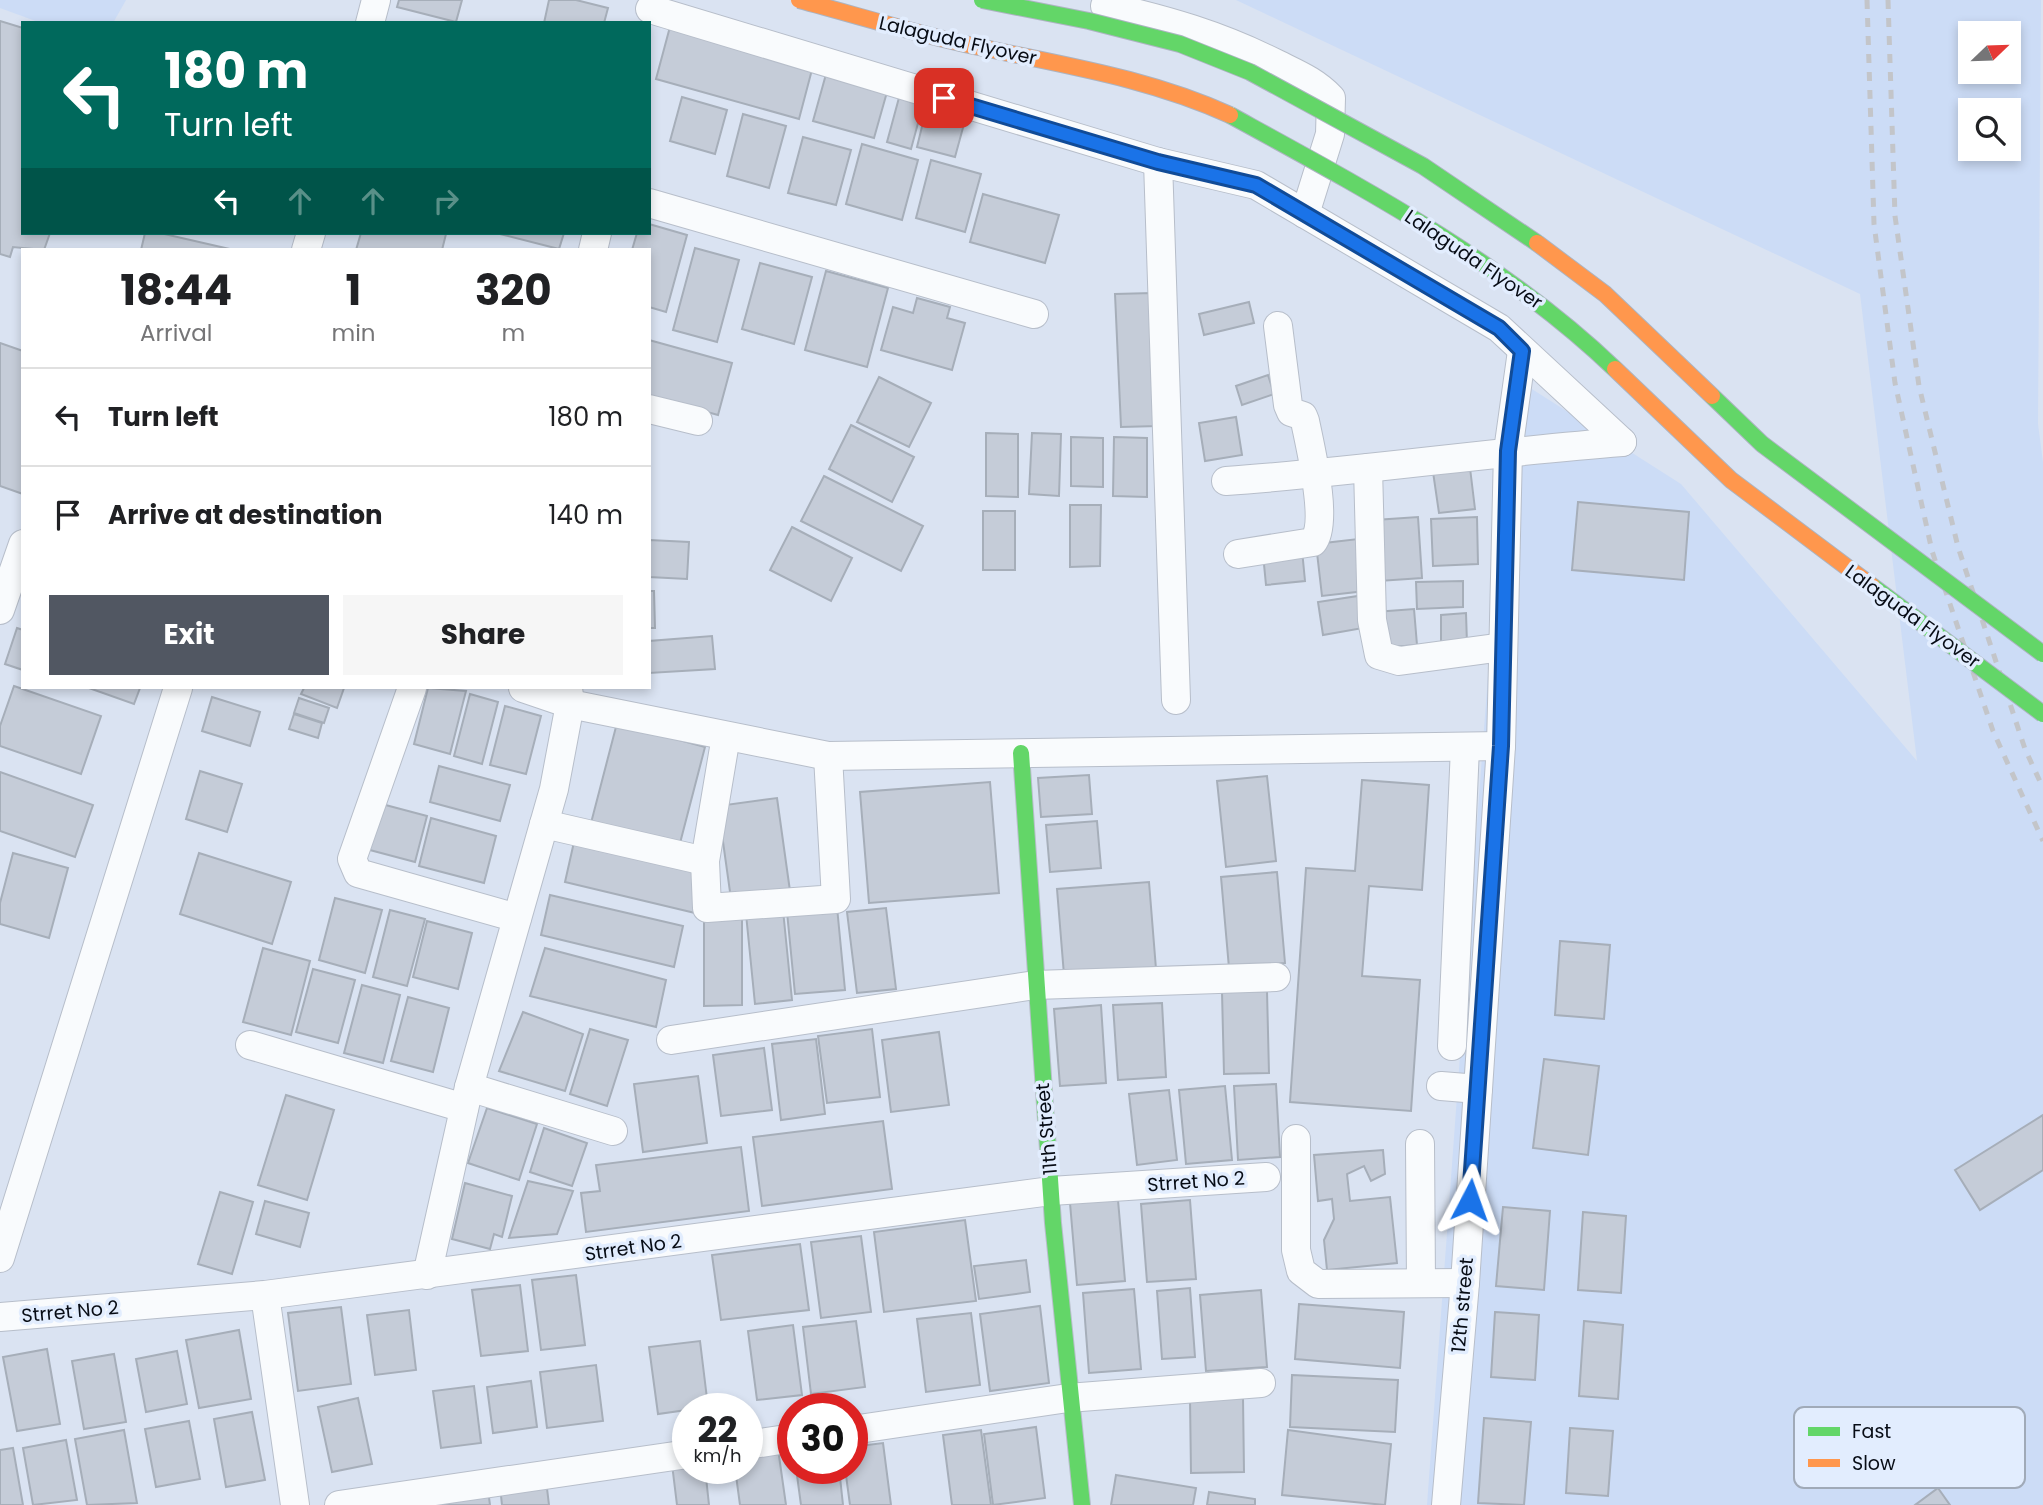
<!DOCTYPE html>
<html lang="en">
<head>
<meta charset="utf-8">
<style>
  :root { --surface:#fff; --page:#f6f6f6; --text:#202124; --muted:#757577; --line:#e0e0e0; --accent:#515762 }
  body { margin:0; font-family:Poppins,sans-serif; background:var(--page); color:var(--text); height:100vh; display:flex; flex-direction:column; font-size:26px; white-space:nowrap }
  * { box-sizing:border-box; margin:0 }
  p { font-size:23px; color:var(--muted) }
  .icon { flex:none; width:38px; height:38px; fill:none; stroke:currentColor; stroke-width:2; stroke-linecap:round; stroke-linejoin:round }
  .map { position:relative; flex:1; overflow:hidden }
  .side { position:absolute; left:21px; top:248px; width:630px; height:441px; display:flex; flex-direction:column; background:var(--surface); border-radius:0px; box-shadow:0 4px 10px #0003 }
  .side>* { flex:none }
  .top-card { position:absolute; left:21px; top:21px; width:630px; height:214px; border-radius:0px; box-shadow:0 4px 10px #0003; background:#00695c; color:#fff; overflow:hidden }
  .needle { width:46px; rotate:67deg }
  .fabs { position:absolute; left:1958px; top:21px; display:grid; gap:14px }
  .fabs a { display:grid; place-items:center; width:63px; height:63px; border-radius:0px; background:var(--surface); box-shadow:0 4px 10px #0003; font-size:35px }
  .speed { position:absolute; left:672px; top:1393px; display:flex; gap:14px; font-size:35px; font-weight:700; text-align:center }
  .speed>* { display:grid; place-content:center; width:91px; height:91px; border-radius:50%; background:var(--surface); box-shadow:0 4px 10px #0003; line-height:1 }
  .speed small { font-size:18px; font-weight:400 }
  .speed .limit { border:10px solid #d22; background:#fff; color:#111 }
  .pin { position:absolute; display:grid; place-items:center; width:60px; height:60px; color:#fff; margin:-30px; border-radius:14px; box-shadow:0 4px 10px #0006 }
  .me { position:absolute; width:77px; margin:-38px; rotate:4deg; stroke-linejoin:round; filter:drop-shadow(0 0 5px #0008) }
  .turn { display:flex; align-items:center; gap:24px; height:147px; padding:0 28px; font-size:32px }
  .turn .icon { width:91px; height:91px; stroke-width:2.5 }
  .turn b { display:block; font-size:49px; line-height:60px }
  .lanes { display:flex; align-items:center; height:66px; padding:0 28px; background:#0003; justify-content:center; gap:35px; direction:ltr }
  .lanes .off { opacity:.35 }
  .eta { display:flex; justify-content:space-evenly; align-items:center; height:119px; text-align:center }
  .eta b { font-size:42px; font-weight:700; line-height:49px }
  .cta { display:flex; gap:14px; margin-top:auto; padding:14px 28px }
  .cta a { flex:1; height:80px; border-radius:0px; background:var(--accent); color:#fff; font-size:28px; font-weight:700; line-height:80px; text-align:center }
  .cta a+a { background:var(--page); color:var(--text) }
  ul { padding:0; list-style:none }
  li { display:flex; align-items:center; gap:21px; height:98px; padding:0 28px; border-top:2px solid var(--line) }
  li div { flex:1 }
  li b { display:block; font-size:26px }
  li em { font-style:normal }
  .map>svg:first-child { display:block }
  .built { fill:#ccdcf6; fill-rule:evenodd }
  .building { fill:#c5ccd8; stroke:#a6aeb9; stroke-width:2 }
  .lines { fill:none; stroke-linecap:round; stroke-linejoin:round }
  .street-casing { stroke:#b7beca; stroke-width:30 }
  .fast-casing { stroke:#b7beca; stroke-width:18 }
  .street { stroke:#f9fbfd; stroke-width:28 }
  .fast { stroke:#63d668; stroke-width:16 }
  .rail { stroke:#c3c5c9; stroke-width:5; stroke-dasharray:9 9; stroke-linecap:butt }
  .fast-bridge-casing { stroke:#acb4c1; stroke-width:18; stroke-linecap:butt }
  .slow-bridge-casing { stroke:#acb4c1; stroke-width:18; stroke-linecap:butt }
  .fast-bridge { stroke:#63d668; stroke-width:16 }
  .slow-bridge { stroke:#ff974d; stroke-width:16 }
  .route-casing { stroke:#114b97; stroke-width:18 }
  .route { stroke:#1a73e8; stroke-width:12 }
  .labels { text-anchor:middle; stroke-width:7; stroke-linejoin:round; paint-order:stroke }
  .street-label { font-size:19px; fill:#070c15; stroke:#e2edfe }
  .key { fill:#e2edfe; stroke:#a0aab8; stroke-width:2 }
  .key-label { font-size:19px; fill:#070c15 }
</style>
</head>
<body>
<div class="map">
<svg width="2043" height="1505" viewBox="0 0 2043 1505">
  <rect width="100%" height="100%" fill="#dae3f2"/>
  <g class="built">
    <polygon points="0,0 126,0 113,23 41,23 0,8"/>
    <path d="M1236,0H2041L2038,424L2043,462V1505H1427L1510,375L1681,484L1917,761L1860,294ZM1970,33H2009V72H1970ZM1970,110H2009V149H1970Z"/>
  </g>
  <g class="building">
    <polygon points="399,0 462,0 456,22 397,7"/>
    <polygon points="549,0 576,0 608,8 604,23 544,23"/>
    <polygon points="0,21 23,28 23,233 50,233 44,250 13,247 10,257 0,254"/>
    <polygon points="671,23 814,62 799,119 656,79"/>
    <polygon points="828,67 889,85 874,138 813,121"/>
    <polygon points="900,94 924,101 911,149 887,142"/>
    <polygon points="682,97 727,110 715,154 670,141"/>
    <polygon points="928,102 967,113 955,157 917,147"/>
    <polygon points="743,114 786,126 769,188 727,176"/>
    <polygon points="803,137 851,150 836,205 788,193"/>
    <polygon points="862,144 918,160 902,220 846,204"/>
    <polygon points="931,160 981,174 965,232 916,218"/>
    <polygon points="983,194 1059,215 1045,263 970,242"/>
    <polygon points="649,224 687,235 666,312 649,307 649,250 632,250 637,233 649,233"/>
    <polygon points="145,233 160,233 234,250 141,250"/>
    <polygon points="361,233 442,233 446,234 442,250 356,250"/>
    <polygon points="496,233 564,233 559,249"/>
    <polygon points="695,248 739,260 717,342 673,330"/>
    <polygon points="760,263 812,277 794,344 742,329"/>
    <polygon points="826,271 888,288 867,367 805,350"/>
    <polygon points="1152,293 1158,426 1121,427 1115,294"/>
    <polygon points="917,298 950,307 947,318 965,323 952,370 881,350 893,307 913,313"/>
    <polygon points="1249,302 1254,323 1204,335 1199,314"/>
    <polygon points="649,340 732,363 718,415 649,396"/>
    <polygon points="0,343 23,351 23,494 0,486"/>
    <polygon points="1268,375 1274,394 1242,405 1236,386"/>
    <polygon points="879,377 931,403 909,447 857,422"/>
    <polygon points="1236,417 1242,455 1205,461 1199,423"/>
    <polygon points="851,425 914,457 892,502 829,469"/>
    <polygon points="986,433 1018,434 1018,497 986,496"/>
    <polygon points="1032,433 1061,434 1059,496 1029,494"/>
    <polygon points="1071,437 1103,438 1103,487 1071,486"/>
    <polygon points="1114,437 1147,438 1147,497 1113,496"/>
    <polygon points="1470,468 1475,509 1439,513 1433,472"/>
    <polygon points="824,476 923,526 901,571 801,521"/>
    <polygon points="1578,502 1689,512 1684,580 1572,570"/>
    <polygon points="1070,505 1101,505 1100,566 1070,567"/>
    <rect x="983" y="511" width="32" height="59"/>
    <polygon points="1418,517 1422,578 1379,581 1375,520"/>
    <polygon points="1477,517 1478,564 1433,566 1431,519"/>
    <polygon points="792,527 852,558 831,601 770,570"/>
    <polygon points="1358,539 1365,591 1322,596 1316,544"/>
    <polygon points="649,540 689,542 687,579 649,577"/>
    <polygon points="1302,550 1305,581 1266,585 1263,554"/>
    <polygon points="1463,581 1463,607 1417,609 1416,582"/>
    <polygon points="649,591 654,591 655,628 649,628"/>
    <polygon points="1358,596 1363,628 1323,635 1318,602"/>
    <polygon points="1414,609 1417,645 1379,648 1375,612"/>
    <polygon points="1466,613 1467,644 1441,645 1441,615"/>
    <polygon points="17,628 23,630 23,670 5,664"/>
    <polygon points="712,636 715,669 649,673 649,641"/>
    <polygon points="14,686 101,716 81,774 0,746 0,726"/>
    <polygon points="89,688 140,688 134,704"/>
    <polygon points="304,688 344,688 337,708 301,694"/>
    <polygon points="428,688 466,691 450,754 414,744"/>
    <polygon points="470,694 498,702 482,764 454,756"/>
    <polygon points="212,697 260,712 250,746 202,731"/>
    <polygon points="299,698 329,708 324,723 294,713"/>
    <polygon points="505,706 541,716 526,774 490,765"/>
    <polygon points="294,714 322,723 318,738 289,729"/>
    <polygon points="617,723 705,747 679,847 591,823"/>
    <polygon points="439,766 510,785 500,821 430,802"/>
    <polygon points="200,771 242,784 227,832 186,819"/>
    <polygon points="0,772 93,805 75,857 0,831"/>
    <polygon points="1089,775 1092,814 1041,817 1038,778"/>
    <polygon points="1267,776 1276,861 1226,867 1217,781"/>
    <polygon points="1362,780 1429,785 1422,890 1369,886 1362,976 1420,980 1411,1111 1290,1102 1306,868 1355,871"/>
    <polygon points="990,782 999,893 869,903 860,792"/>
    <polygon points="777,798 790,891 731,899 718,806"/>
    <polygon points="378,803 427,816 415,862 366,849"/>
    <polygon points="431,818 496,836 484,883 419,866"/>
    <polygon points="1097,821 1101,868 1050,872 1046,825"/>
    <polygon points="574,842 704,873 695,913 565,882"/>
    <polygon points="13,853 68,868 49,938 0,924 0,903"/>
    <polygon points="199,853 291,882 272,944 180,914"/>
    <polygon points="1277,872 1285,963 1229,968 1221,877"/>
    <polygon points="1149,882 1156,969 1064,975 1057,889"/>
    <polygon points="550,895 683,926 674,967 541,935"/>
    <polygon points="335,898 382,910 365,973 319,960"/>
    <polygon points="837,907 845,990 795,994 787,912"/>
    <polygon points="886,908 896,989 857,993 847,912"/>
    <polygon points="390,910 425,919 407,986 373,977"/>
    <polygon points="783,910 792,1000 755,1004 746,914"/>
    <polygon points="742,916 742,1005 704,1006 704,917"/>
    <polygon points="427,921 472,933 458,989 413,977"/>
    <polygon points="1560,941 1610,945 1604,1019 1555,1015"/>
    <polygon points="263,948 310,961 291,1035 243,1022"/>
    <polygon points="545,948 666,980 656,1027 530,996"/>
    <polygon points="313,969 355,980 338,1043 296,1032"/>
    <polygon points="362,985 400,995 383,1063 344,1053"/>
    <polygon points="1267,991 1269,1073 1224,1074 1222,992"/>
    <polygon points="408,997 449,1008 433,1072 391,1061"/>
    <polygon points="1162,1003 1166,1077 1118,1080 1113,1005"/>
    <polygon points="1101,1005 1106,1083 1060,1086 1054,1009"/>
    <polygon points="523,1012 583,1034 565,1091 499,1071"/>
    <polygon points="590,1029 628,1040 607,1106 570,1094"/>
    <polygon points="872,1029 880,1097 827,1103 818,1036"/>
    <polygon points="939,1032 949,1105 891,1112 882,1040"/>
    <polygon points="816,1039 825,1114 781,1120 772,1044"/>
    <polygon points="764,1048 772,1110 721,1116 713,1055"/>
    <polygon points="1544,1059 1599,1066 1588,1155 1533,1148"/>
    <polygon points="698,1076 707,1143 643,1152 634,1084"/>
    <polygon points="1276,1084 1280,1157 1238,1160 1234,1086"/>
    <polygon points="1225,1086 1232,1160 1186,1164 1179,1090"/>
    <polygon points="1169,1090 1177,1160 1137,1165 1129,1094"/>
    <polygon points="286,1095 334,1110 307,1200 258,1185"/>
    <polygon points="487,1108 537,1124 519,1180 468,1163"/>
    <polygon points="2043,1115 2043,1170 1980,1210 1955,1170"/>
    <polygon points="883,1121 892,1189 762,1206 753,1137"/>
    <polygon points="544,1128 587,1143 572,1186 530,1172"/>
    <polygon points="741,1147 749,1211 586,1232 581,1193 600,1191 596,1165"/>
    <polygon points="1383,1150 1385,1174 1371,1181 1364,1166 1347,1174 1350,1201 1390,1197 1397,1263 1327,1270 1324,1240 1334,1219 1332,1199 1318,1201 1314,1155"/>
    <polygon points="528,1181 573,1191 557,1234 509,1238"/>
    <polygon points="465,1183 512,1196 502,1237 494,1234 490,1249 452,1239"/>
    <polygon points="220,1192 253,1202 232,1274 198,1264"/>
    <polygon points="1118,1200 1125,1281 1077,1285 1070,1203"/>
    <polygon points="1190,1200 1196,1279 1147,1282 1141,1204"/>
    <polygon points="265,1201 309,1213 300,1247 256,1234"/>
    <polygon points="1503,1207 1550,1211 1544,1290 1496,1286"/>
    <polygon points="1583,1212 1626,1216 1621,1293 1578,1290"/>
    <polygon points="965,1220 976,1301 884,1312 874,1232"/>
    <polygon points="861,1236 871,1312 821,1318 811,1242"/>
    <polygon points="800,1244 809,1310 721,1320 712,1255"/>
    <polygon points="1026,1260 1030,1292 979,1299 974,1266"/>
    <polygon points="576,1275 585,1345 541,1350 532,1280"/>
    <polygon points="520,1285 528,1351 481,1356 472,1290"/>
    <polygon points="1190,1288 1195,1357 1162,1359 1157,1291"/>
    <polygon points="1134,1289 1141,1369 1089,1373 1083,1293"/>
    <polygon points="1261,1290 1267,1367 1206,1371 1200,1295"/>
    <polygon points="1299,1304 1404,1312 1400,1368 1295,1359"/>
    <polygon points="1040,1306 1049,1383 990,1391 980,1314"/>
    <polygon points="341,1307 351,1384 298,1391 288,1313"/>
    <polygon points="409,1310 416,1370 375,1375 367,1315"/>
    <polygon points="1495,1312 1539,1315 1535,1380 1491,1377"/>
    <polygon points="971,1313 980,1385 926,1392 917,1319"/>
    <polygon points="856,1321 865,1387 811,1394 803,1327"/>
    <polygon points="1584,1321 1623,1325 1618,1399 1579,1396"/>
    <polygon points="793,1325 802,1395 757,1400 748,1331"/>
    <polygon points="239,1330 251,1399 199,1408 186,1340"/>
    <polygon points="700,1341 708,1407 658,1414 649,1347"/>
    <polygon points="47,1349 60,1424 17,1431 3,1357"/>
    <polygon points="177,1351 187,1404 146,1412 136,1359"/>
    <polygon points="114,1354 126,1422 84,1429 72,1361"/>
    <polygon points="596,1365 603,1421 547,1428 540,1372"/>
    <polygon points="1292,1375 1398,1380 1395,1432 1290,1427"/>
    <polygon points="531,1381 537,1427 493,1433 487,1387"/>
    <polygon points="474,1386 481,1443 441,1448 433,1391"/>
    <polygon points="358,1398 372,1464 332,1472 318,1407"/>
    <polygon points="1243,1398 1244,1472 1191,1473 1190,1399"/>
    <polygon points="252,1412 265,1480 226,1487 214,1419"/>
    <polygon points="1484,1418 1531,1422 1524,1505 1478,1503"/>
    <polygon points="189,1421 200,1479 156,1487 145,1429"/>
    <polygon points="1036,1427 1045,1498 993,1505 984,1434"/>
    <polygon points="1570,1428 1613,1431 1608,1496 1566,1493"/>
    <polygon points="124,1430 137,1503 87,1505 75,1439"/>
    <polygon points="981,1430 991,1505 952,1505 943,1435"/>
    <polygon points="1288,1430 1391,1444 1385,1505 1282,1495"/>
    <polygon points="66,1440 77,1500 33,1505 23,1448"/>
    <polygon points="883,1443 891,1505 850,1505 845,1468 852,1468 852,1447"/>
    <polygon points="13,1448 23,1505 0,1505 0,1450"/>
    <polygon points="778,1449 786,1505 740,1505 735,1468 747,1468 747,1453"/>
    <polygon points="688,1462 688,1468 705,1468 709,1505 677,1505 672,1464"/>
    <polygon points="796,1468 839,1468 843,1505 801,1505"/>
    <polygon points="1116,1475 1196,1488 1193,1505 1111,1505"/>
    <polygon points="546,1480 549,1505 502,1505 500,1486"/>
    <polygon points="1938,1488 1950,1505 1915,1505"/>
    <polygon points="488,1490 490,1505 444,1505 443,1496"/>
    <polygon points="1209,1492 1255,1499 1255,1505 1207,1505"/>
  </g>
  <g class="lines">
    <g class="street-casing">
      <g id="street">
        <path d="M1105,6C1167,20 1219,35 1277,64C1297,74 1315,81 1331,98L1330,134L1305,214"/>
        <polyline points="650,9 1158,162 1256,185 1499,328 1622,442"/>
        <polyline points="370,23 376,0"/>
        <polyline points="1158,162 1176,700"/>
        <polyline points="649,203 1034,314"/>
        <polyline points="306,250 311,233"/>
        <polyline points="593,250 597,233"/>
        <polyline points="649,409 698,421"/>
        <polyline points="1368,468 1372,620 1379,655 1399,661 1503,647"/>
        <path d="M1226,481C1358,472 1489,452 1622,442"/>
        <path d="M1238,554L1313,542C1329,523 1310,446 1305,421L1303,416L1291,412L1288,405L1278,326"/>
        <polyline points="0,610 23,544"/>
        <polyline points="412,688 352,859 358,873 517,918"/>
        <polyline points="523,688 570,704 828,756 1501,746"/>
        <polyline points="726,736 705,861 707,908 836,899 828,756"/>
        <polyline points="544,824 705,861"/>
        <polyline points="671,1040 1035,985 1276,977"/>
        <polyline points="250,1045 464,1108"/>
        <polyline points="1452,1046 1465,747"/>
        <polyline points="1441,1086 1478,1089"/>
        <polyline points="469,1087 613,1131"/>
        <polyline points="1296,1139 1296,1250 1301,1271 1318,1284 1465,1283"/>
        <polyline points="1420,1144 1421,1283"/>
        <polyline points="0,1258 178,688"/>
        <polyline points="427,1275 469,1087 554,789 570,704 568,688"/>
        <polyline points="265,1295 295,1505"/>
        <polyline points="0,1317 265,1295 1051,1191 1266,1177"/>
        <polyline points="852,1430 1068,1398 1261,1383"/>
        <polyline points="747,1445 793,1438"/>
        <polyline points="339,1505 688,1454"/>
        <polyline points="1446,1505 1465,1283 1501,746 1508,451 1522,351"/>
      </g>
    </g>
    <g class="fast-casing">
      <polyline id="fast" points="1021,753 1053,1223 1082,1505"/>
    </g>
    <use href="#street" class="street"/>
    <use href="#fast" class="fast"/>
    <g class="rail">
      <polyline points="1867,0 1874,224 1895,383 1932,551 1993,731 2043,841"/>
      <polyline points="1888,0 1895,216 1919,386 1958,547 2025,749 2043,788"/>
    </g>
    <g class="fast-bridge-casing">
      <g id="fast-bridge">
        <polyline points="982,0 1089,21 1180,44 1250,72 1423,166 1537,243"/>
        <path d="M1230,115C1365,189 1503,262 1615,369"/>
        <polyline points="1712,396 1762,444 2043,654"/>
        <polyline points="1872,586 2043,714"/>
      </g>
    </g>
    <g class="slow-bridge-casing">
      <g id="slow-bridge">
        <path d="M799,0C860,16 922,36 984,48C1068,66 1151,79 1230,115"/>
        <polyline points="1537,243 1605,294 1712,396"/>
        <polyline points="1615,369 1731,480 1872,586"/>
      </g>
    </g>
    <use href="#fast-bridge" class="fast-bridge"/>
    <use href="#slow-bridge" class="slow-bridge"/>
  </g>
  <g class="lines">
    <g class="route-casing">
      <polyline id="route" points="944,98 1158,162 1256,185 1499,328 1522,351 1508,451 1501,746 1470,1200"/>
    </g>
    <use href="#route" class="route"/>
  </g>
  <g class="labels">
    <g class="street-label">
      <text transform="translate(958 40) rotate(13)" y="7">Lalaguda Flyover</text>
      <text transform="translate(1474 259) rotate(34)" y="7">Lalaguda Flyover</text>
      <text transform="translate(1913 616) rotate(36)" y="7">Lalaguda Flyover</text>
      <text transform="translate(1046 1129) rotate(-95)" y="7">11th Street</text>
      <text transform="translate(1196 1181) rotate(-4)" y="7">Strret No 2</text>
      <text transform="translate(633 1247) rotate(-8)" y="7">Strret No 2</text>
      <text transform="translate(1462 1305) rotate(-85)" y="7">12th street</text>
      <text transform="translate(70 1311) rotate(-5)" y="7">Strret No 2</text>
    </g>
  </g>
  <rect x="1794" y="1407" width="231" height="81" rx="10" class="key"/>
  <rect x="1808" y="1427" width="32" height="9" fill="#63d668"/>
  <rect x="1808" y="1459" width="32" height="8" fill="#ff974d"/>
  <g class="key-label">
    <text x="1852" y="1438">Fast</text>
    <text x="1852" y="1470">Slow</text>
  </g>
</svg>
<div class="fabs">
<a><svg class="needle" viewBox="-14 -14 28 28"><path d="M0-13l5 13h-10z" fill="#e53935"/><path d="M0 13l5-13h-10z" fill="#757577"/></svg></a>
<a><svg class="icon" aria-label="search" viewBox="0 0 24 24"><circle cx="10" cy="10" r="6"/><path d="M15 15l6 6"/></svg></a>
</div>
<div class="speed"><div>22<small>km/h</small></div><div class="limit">30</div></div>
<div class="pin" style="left:944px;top:98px;background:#d93025"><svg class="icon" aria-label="arrive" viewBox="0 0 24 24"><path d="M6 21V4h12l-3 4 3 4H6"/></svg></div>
<svg class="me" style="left:1470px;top:1200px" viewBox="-20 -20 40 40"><path d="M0-17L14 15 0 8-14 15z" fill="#1a73e8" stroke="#fff" stroke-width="4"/></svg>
<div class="top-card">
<div class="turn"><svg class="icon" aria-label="left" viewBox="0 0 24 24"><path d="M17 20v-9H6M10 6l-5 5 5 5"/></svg><div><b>180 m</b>Turn left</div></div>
<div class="lanes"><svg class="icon" aria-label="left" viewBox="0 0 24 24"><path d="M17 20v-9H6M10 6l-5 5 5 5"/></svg><svg class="icon off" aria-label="ahead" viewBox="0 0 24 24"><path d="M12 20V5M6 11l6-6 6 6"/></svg><svg class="icon off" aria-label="ahead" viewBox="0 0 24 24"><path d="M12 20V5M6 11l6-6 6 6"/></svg><svg class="icon off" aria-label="right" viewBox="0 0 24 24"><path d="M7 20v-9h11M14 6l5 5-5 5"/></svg></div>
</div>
<section class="side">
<div class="eta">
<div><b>18:44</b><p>Arrival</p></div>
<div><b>1</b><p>min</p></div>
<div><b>320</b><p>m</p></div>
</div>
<ul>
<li><svg class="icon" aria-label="left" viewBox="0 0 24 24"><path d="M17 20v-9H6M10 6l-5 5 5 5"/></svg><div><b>Turn left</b></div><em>180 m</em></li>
<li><svg class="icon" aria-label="arrive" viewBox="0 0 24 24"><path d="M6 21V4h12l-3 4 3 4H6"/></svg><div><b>Arrive at destination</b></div><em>140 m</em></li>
</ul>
<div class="cta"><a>Exit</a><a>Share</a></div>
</section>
</div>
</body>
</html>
